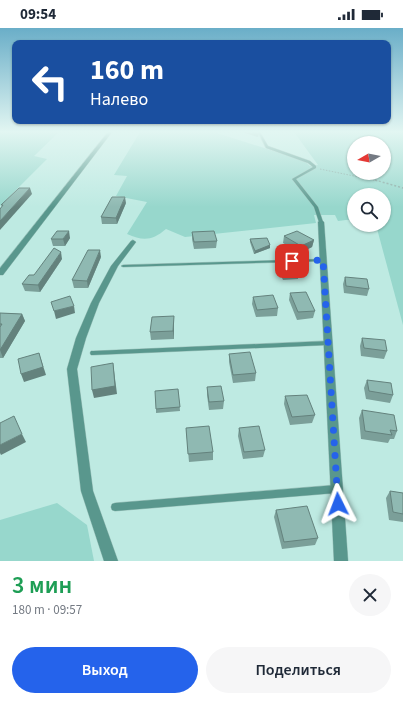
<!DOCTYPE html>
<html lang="ru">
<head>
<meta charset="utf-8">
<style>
  :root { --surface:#fff; --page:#f6f6f7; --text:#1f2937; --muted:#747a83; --accent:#2563eb }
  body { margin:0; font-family:"Source Sans 3",sans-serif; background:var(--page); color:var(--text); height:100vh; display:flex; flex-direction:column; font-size:15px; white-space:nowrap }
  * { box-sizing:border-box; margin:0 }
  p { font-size:13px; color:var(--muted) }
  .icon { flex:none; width:22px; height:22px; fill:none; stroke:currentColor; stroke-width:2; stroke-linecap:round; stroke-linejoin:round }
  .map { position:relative; height:533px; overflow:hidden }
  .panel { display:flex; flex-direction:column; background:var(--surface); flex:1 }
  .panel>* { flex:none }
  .hud { position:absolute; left:12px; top:12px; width:379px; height:84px; border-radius:8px; box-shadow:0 1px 3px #0004; background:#1a4fa0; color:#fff; overflow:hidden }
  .needle { width:26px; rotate:261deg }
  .buttons { position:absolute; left:347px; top:108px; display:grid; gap:8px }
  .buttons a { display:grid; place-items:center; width:44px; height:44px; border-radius:50%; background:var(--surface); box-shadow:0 1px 3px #0004; font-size:20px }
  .pin { position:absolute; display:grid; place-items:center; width:34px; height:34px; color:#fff; margin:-17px; border-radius:8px; box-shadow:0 2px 6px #0006 }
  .me { position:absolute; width:44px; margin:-22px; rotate:357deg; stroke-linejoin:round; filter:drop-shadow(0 0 3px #0008) }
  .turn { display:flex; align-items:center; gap:14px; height:84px; padding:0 12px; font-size:18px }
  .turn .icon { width:52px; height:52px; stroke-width:2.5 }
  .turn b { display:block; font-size:28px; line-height:34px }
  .round { display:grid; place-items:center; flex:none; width:42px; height:42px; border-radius:21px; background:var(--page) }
  .head { display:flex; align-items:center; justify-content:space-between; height:68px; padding:0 12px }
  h1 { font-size:24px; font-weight:600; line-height:30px; color:#1e9e55 }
  .cta { display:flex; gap:8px; margin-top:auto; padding:8px 12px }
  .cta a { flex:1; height:46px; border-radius:24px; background:var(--accent); color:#fff; font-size:16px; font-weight:600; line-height:46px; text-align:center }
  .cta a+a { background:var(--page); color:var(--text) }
  .status { display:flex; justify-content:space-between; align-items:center; height:28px; padding:0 20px; background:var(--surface); direction:ltr }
  .status svg { height:11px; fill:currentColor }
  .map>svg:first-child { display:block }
  .green { fill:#97d7cc; fill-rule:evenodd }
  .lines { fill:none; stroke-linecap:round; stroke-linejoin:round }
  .service-casing { stroke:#9fc5be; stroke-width:1 }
  .minor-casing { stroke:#9fc5be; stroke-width:1 }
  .path-far1 { stroke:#86a8a2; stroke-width:1; stroke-dasharray:1.5 1.5; stroke-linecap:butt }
  .path { stroke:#86a8a2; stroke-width:1.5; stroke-dasharray:2 2; stroke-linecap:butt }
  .service { fill:#59978d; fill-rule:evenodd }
  .minor { fill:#59978d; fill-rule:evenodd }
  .wall { fill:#7b9f99 }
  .shaded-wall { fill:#64827d }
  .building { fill:#8fb9b2; stroke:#64827d }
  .route { stroke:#2563eb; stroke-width:7; stroke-dasharray:0 12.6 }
</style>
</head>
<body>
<div class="status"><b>09:54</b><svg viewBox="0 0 49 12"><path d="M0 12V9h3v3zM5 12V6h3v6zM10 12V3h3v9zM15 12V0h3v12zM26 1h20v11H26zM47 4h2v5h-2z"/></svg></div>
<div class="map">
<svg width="403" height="533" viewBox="0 0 403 533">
  <rect width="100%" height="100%" fill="#beeae2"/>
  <g class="green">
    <polygon points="0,104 59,104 34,128 47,131 0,178"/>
    <path d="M140,104H214L305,133L310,138L318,137L294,104H403V297L376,197H384V167H354V191L338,193L335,187H314L316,195L185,209L166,201C152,213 143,213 127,206L147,174L116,168L127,148L114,147ZM354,115H384V145H354Z"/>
    <polygon points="57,475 87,497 94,533 0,533 0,492"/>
  </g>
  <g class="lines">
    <g class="service-casing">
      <g id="service">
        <polygon points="258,104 260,104 268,118 310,133 316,138 316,140 296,151 318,179 323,194 322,195 321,195 319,194 314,179 292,151 313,139 308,135 266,120"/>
        <polygon points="323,231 325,231 325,233 123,239 121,238 123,237"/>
        <polygon points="328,313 330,314 331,315 330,316 328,317 93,327 91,327 90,325 91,323 93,323"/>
        <polygon points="336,457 339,458 340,461 339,464 336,465 115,483 112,482 111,479 112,476 115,475"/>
      </g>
    </g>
    <g class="minor-casing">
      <g id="minor">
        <polygon points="108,104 112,104 3,247 0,247 0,240"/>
        <polygon points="321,192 324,194 348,533 334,533 318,194"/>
        <polygon points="133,212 136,214 118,238 99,275 86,310 77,341 93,463 118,533 104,533 81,463 67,341 76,310 91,275 111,238 131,213"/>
      </g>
    </g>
    <polyline class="path-far1" points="320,141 378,153"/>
    <polyline class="path" points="375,152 403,160"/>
    <use href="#service" class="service"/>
    <use href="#minor" class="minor"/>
  </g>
  <g class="wall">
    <polygon points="242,104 259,104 258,109"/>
    <polygon points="126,175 117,196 102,196 101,189"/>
    <polygon points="192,204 217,213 216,220 194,221 192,211"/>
    <polygon points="284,208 314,212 312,219 300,225 283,215"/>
    <polygon points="70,210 65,218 53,218 51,211"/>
    <polygon points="250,211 270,217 270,220 254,226 250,214"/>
    <polygon points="101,229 88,260 74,260 72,252"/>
    <polygon points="62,231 40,264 25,263 22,256 34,247"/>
    <polygon points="279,234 299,244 298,251 283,252 278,241"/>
    <polygon points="345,249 369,261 367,268 344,265 343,256"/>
    <polygon points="290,265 315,283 313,290 297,292 289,272"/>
    <polygon points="253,269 278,280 277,288 256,289 252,276"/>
    <polygon points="0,285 22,286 25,293 3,330 0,330"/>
    <polygon points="174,296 174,311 151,312 150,304"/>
    <polygon points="362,310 387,323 384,331 361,328 360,318"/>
    <polygon points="229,326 256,345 255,353 233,355 229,334"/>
    <polygon points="367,352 393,367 390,375 366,371 364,360"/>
    <polygon points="207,359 224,373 223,381 209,382 207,367"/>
    <polygon points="178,361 180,383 156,385 156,381"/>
    <polygon points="285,368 315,387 312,395 290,397 284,376"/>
    <polygon points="362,382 397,403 394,411 390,411 388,415 361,411 359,390"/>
    <polygon points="186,400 213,424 213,432 189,434"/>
    <polygon points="239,400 265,422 263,429 243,431 238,408"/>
    <polygon points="390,463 403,465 403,494 389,492 386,470"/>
    <polygon points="276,482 318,510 315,517 282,521 274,489"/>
  </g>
  <g class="shaded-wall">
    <polygon points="30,160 32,166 0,202 0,193"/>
    <polygon points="125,169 126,175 117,196 116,190"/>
    <polygon points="69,203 70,210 65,218 63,211"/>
    <polygon points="314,212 312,219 300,225 301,218"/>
    <polygon points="270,217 270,220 254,226 255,223"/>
    <polygon points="100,222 101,229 88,260 87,253"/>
    <polygon points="61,224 62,231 40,264 38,257"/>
    <polygon points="74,278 75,285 56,291 54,283"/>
    <polygon points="22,286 25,293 3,330 0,322"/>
    <polygon points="174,288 174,311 173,303"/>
    <polygon points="39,325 46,347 24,354 21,346"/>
    <polygon points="113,335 117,366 94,370 92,362"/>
    <polygon points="22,406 26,414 1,427 0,425 0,417"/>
  </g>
  <g class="building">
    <polygon points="19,160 30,160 0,193 0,181 3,177 1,177"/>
    <polygon points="112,169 125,169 116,190 101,189"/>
    <polygon points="57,203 69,203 63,211 51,211"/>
    <polygon points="214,203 217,213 194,214 192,204"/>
    <polygon points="297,203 314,212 301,218 284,208"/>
    <polygon points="267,210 270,217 255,223 250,211"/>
    <polygon points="54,220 61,224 38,257 22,256 29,247 34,247"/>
    <polygon points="88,222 100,222 87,253 72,252"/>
    <polygon points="294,233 299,244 284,245 279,234"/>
    <polygon points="345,249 367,251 369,261 346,258"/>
    <polygon points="306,264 315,283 298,284 290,265"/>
    <polygon points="273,267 278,280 257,282 253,269"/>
    <polygon points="70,268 74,278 54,283 51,274"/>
    <polygon points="0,285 22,286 0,322 0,299 2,296 0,296"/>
    <polygon points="174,288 173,303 150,304 152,289"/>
    <polygon points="362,310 385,312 387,323 364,320"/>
    <polygon points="250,324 256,345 233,347 229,326"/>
    <polygon points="39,325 43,339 21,346 18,331"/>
    <polygon points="113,335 115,358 92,362 91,339"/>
    <polygon points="367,352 391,355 393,367 369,363"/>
    <polygon points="221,358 224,373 209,374 207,359"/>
    <polygon points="178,361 180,379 156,381 155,363"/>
    <polygon points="307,367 315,387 292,389 285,368"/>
    <polygon points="362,382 394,387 397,403 390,402 392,407 365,403"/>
    <polygon points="14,388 22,406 0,417 0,395"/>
    <polygon points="209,398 213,424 188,426 186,400"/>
    <polygon points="259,398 265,422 244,424 239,400"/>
    <polygon points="390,463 403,465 403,486 393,484"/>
    <polygon points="307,478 318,510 284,514 276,482"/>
  </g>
  <linearGradient id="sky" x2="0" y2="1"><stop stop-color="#6aaec8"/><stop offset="0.58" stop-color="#e2f6f2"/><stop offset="1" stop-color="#e2f6f2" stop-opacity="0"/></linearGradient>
  <rect width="403" height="179" fill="url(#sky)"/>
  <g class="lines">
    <polyline class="route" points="292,233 323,232 338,476"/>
  </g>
</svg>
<div class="buttons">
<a><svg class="needle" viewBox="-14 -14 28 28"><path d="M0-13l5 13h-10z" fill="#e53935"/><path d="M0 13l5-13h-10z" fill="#747a83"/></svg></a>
<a><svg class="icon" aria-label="search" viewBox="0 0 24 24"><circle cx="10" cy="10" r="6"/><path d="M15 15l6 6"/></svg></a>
</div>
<div class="pin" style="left:292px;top:233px;background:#d93025"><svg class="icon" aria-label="arrive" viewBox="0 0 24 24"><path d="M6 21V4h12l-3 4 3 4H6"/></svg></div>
<svg class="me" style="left:338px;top:476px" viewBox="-20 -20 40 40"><path d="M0-17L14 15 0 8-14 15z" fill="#2563eb" stroke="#fff" stroke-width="4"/></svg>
<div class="hud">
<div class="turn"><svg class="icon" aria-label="left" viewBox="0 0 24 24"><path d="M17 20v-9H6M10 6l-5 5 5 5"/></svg><div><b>160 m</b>Налево</div></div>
</div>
</div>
<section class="panel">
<div class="head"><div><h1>3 мин</h1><p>180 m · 09:57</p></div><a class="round"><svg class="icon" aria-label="close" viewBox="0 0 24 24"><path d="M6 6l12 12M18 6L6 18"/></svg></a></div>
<div class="cta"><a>Выход</a><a>Поделиться</a></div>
</section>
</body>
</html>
